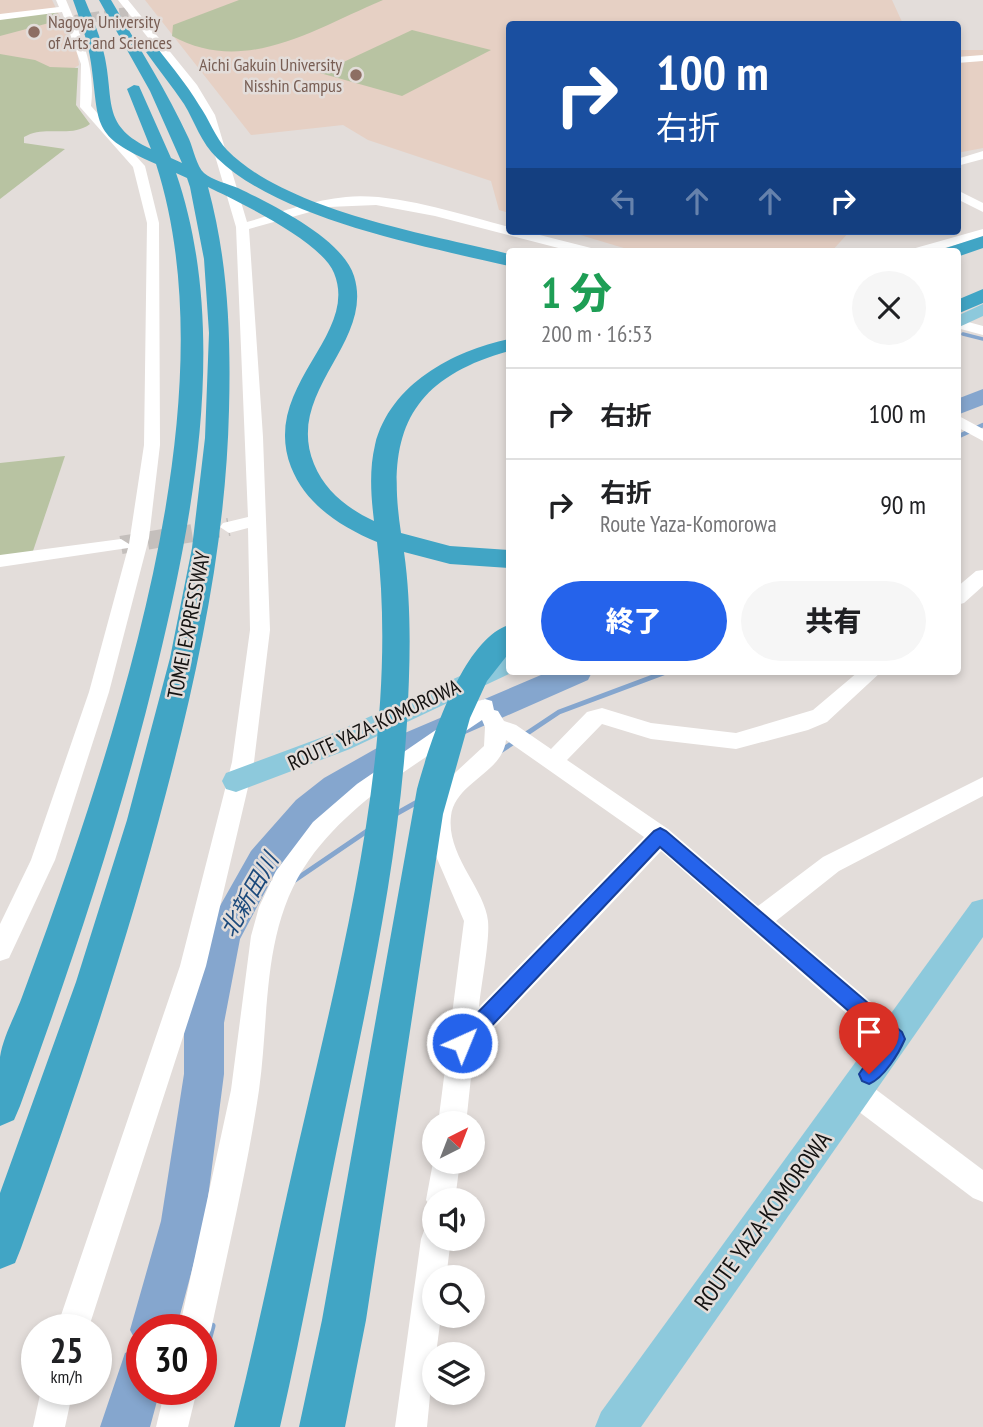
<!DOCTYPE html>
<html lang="ja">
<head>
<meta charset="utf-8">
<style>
  :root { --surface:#fff; --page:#f6f6f6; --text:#202124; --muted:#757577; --line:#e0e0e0; --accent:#2563eb }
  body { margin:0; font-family:"PT Sans Narrow","Noto Sans JP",sans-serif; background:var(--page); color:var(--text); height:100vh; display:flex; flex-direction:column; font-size:26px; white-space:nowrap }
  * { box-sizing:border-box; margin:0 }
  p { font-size:23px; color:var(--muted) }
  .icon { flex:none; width:38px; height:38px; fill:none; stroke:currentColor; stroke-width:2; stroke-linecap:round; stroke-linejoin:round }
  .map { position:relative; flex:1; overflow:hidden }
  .side { position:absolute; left:506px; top:248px; width:455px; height:427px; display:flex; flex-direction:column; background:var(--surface); border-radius:7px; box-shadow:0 4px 10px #0003 }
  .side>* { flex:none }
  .guide { position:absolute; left:506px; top:21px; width:455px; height:214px; border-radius:7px; box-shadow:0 4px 10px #0003; background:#1a4fa0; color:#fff; overflow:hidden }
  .needle { width:46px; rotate:42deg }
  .fabs { position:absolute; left:422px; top:1111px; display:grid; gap:14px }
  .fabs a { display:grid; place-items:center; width:63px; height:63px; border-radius:50%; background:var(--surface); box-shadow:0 4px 10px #0003; font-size:35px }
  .speed { position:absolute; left:21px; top:1314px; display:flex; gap:14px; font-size:35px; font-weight:700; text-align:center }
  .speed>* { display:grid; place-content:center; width:91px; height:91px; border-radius:50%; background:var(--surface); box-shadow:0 4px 10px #0003; line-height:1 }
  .speed small { font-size:18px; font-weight:400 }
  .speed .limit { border:10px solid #d22; background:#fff; color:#111 }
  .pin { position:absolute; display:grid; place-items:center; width:60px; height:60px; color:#fff; margin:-72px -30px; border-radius:50% 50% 50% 0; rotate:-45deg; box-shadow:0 0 7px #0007 }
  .pin .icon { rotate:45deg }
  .me { position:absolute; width:77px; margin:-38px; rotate:44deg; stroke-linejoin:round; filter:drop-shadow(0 0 5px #0008) }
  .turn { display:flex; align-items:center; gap:24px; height:147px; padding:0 35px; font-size:32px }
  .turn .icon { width:91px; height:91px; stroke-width:2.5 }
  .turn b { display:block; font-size:49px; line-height:60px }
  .lanes { display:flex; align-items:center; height:66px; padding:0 35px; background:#0003; justify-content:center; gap:35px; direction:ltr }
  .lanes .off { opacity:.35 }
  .round { display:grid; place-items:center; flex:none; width:74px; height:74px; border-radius:37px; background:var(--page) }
  .head { display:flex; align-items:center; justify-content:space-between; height:119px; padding:0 35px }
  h1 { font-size:42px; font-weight:800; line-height:52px; color:#1e9e55 }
  .primary-button { display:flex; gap:14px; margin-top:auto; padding:14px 35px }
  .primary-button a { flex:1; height:80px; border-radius:42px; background:var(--accent); color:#fff; font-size:28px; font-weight:800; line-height:80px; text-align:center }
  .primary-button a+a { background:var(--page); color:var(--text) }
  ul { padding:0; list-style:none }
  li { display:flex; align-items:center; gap:21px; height:91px; padding:0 35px; border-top:2px solid var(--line) }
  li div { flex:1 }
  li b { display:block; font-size:26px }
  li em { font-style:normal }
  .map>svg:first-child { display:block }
  .education { fill:#e6d0c4 }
  .green { fill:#b8c3a2 }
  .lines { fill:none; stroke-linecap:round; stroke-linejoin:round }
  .stream-far3 { stroke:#85a6ce; stroke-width:3.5 }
  .stream-far2 { stroke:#85a6ce; stroke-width:4.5 }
  .stream-far1 { stroke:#85a6ce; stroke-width:5 }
  .stream { stroke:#85a6ce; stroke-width:7 }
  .river { fill:#85a6ce; fill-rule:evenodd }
  .minor-tunnel-far1 { stroke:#c4bfbc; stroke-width:10; stroke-dasharray:10 5; stroke-linecap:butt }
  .minor-tunnel { stroke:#c4bfbc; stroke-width:18; stroke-dasharray:18 9; stroke-linecap:butt }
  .minor { fill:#fff; fill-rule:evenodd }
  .major { fill:#8dc9dc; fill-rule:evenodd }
  .highway { fill:#41a5c5; fill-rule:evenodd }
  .route { fill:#2563eb; stroke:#184099; stroke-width:2 }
  .education-dot { fill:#8d6e63; stroke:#e3ddda; stroke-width:2.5 }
  .labels { text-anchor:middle; stroke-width:5; stroke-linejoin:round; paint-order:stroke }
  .far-education-label { font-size:18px; fill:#785e54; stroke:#e3ddda; text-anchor:start }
  .street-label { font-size:21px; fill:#141211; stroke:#e3ddda }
  .water-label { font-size:23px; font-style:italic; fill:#1b497b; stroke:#e3ddda }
  .near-street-label { font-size:24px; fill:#141211; stroke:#e3ddda }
</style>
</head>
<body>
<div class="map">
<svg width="983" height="1427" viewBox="0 0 983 1427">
  <rect width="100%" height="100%" fill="#e3ddda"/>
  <g class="education">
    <polygon points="0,0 52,0 77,51 79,65 44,88 0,95"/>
    <polygon points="145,0 892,0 903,24 509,24 509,213 499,210 491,181 368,140 343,125 251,135"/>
    <polygon points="957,50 983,50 983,148 957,153"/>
    <polygon points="567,231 850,231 831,252 637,252"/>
  </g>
  <g class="green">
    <path d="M239,0H383C314,29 245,76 172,36L173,25Z"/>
    <polygon points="53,12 58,13 49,23 0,36 0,19"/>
    <polygon points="412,30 491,50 402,96 320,73"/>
    <path d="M0,54L35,60L50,67L78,68L76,105L90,124C70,139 45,124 24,137V143L65,149L0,199Z"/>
    <polygon points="65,456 32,554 0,558 0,463"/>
  </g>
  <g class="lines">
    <polyline class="stream-far3" points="963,334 983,339"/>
    <polyline class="stream-far2" points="957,437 983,425"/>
    <g class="stream-far1">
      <polyline points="499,752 559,712 666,672"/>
      <polyline points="394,815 419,801"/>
      <polyline points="295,880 370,829"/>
    </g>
    <polyline class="stream" points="201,1366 212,1326"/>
    <g class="river">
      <polygon points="983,389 983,405 957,415 957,399"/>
      <polygon points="548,672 592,672 588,680 422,753 348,798 320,820 275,873 240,939 224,1023 224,1074 205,1221 176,1330 142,1330 142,1390 160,1390 150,1427 100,1427 125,1353 139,1347 130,1330 161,1221 184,1074 184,1023 203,936 251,851 296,800 324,778 400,735"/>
    </g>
    <polyline class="minor-tunnel-far1" points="75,20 128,12"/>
    <polyline class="minor-tunnel" points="121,545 229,527"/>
    <g class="minor">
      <path d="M56,0H66C81,36 96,66 91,106L145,166L159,223L160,445L149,538L109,692L55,860L9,958L0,961V924L31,860L89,692L128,548L0,567V555L121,539L129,544L144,445L147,223L133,167L80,107L81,64L62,12L0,20V14L59,7Z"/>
      <path d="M118,0H128L197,85L215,115L247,222C279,213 312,200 346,197C394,192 462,215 509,227V231H524L595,249L597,252H574L435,216L376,205L328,207L249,229L263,437L270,630L254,762L206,966L88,1330H56L180,966L232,762L250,630L248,528L229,533L220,527L223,523L248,517L236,227L203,115L188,88Z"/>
      <polygon points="983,55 983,61 957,63 957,57"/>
      <polygon points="983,151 983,159 957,166 957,159"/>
      <polygon points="957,190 983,203 983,212 957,199"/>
      <polygon points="983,229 983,237 931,252 910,252 912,249"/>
      <polygon points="957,319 983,326 983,335 957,328"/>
      <polygon points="957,415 983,429 983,441 957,427"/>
      <polygon points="983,570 983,586 964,603 957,605 957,587 976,571"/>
      <path d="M858,672H881L827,722L808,730L736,749L651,739L602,724L567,760L668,829L758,906L823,857L983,777V796L839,871L776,921L904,1030L908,1039L904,1048L895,1052L886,1048L661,851L474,1049L466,1124H438L464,921L432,847L428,818L431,805L443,784L484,746L485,727L482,720C422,761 352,799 309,860C261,928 270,1012 259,1090C247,1171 228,1250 211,1330L206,1341L201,1343V1330H179L231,1090L251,936L259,907L276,871L313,822L357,784L478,701L485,699L492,701L494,710L498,711L504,721L516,725L551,749L587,712L602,708L651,723L736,733L813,710ZM506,740L644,837L479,1007C481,985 490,941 488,921C485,889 446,855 451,816C455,782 503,773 506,740Z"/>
      <polygon points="856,1078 866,1082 983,1170 983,1202 973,1198 846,1102 842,1092 846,1082"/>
      <polygon points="434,1157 434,1162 460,1162 455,1200 434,1200 434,1212 426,1200"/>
      <polygon points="434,1225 434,1239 451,1239 446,1278 434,1278 434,1316 441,1316 436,1354 434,1354 427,1427 395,1427 421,1239 425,1228"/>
      <polygon points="41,1390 73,1390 65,1427 33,1427"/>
      <polygon points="165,1390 197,1390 188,1427 156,1427"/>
    </g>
    <g class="major">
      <polygon points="983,304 983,316 957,328 957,316"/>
      <polygon points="509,654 509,672 513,672 350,749 236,792 226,789 222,781 226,773 331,734"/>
      <polygon points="983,899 983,937 641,1427 595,1427 601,1412 972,902"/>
    </g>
    <g class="highway">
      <path d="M73,0H85C93,19 101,38 105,58C114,103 102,126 151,149L127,89L134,85L139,86L171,158L182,163L150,91L99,0H111C138,46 167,91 189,139C193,148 197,167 204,173C212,180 228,184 238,188C271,204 343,239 354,276C375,343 284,391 314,464C325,491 348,509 374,521C371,496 369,470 375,445C390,384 453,351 509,339V351C408,379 386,435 401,533L450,546L509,550V568L450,564L404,552C412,608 410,666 407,722C399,853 372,981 345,1110C323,1215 304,1322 280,1427H234C260,1323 281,1217 306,1112C348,932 399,728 377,542C341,527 306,505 291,467C260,386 360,336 334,273C321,241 239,202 208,187C228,260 231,335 229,410C226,540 199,668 166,793C126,947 75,1098 21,1248L15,1263L0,1269V1193L76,982L127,820L170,658L192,548L205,438L209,333L204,259L190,187L187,178L176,173C229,326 195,510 158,663C122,814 73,961 20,1106L14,1120L0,1126C0,1104 0,1078 0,1057C3,1037 15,1016 22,997C39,951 56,904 72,857C140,656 223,372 156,164C90,135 100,126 91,63C88,41 80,20 73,0Z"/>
      <path d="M153,48L158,49C172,67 187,85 199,105C209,119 215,137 227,150C287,211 427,234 509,254V266C423,246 281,220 217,158C201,143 195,122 184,104C172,86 158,69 146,52Z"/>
      <polygon points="983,236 983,248 957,257 957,252 944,252 946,248"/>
      <polygon points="983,289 983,303 957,314 957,300"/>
      <path d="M509,625V653L487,681L470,718L443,814L366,1320L345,1427H299L322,1320L417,789C429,746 462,639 509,625Z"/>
    </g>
  </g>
  <path class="route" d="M660,828L666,831L902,1032L905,1039C899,1053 884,1078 869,1084L862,1081L859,1074L882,1040L660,847L469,1050L462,1053L455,1050L452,1043L455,1036L654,831Z"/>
  <g class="education-dot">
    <circle cx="34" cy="32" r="7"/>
    <circle cx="356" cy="75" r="7"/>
  </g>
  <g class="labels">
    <g class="far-education-label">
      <text x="48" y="28">Nagoya University<tspan x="48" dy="21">of Arts and Sciences</tspan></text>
      <text x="342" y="71" text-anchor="end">Aichi Gakuin University<tspan x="342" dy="21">Nisshin Campus</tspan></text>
    </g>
    <g class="street-label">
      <text transform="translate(189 625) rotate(-79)" y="7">TOMEI EXPRESSWAY</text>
      <text transform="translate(374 725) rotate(-25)" y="7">ROUTE YAZA-KOMOROWA</text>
    </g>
    <g class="water-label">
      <text transform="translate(249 895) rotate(-60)" y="8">北新田川</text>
    </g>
    <g class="near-street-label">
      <text transform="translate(763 1221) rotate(-54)" y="8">ROUTE YAZA-KOMOROWA</text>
    </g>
  </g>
</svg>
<div class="fabs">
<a><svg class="needle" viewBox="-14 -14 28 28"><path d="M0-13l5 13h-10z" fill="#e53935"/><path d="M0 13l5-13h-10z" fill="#757577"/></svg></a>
<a><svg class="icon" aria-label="sound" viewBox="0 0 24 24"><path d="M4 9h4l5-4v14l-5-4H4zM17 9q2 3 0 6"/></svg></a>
<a><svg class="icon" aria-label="search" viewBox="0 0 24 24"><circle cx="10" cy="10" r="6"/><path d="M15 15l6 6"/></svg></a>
<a><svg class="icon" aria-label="layers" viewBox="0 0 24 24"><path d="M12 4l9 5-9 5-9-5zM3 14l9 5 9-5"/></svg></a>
</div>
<div class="speed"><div>25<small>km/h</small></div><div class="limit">30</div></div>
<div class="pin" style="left:869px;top:1074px;background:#d93025"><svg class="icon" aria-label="arrive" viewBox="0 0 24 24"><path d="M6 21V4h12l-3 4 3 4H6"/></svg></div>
<svg class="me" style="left:462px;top:1043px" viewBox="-20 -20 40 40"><circle r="17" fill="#2563eb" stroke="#fff" stroke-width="3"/><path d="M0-11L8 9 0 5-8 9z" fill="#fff"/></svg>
<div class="guide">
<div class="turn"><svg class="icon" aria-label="right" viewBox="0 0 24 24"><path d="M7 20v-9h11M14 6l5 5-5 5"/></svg><div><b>100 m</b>右折</div></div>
<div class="lanes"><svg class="icon off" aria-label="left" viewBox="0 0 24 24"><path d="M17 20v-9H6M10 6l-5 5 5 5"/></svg><svg class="icon off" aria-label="ahead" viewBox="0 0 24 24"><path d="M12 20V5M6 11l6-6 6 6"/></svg><svg class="icon off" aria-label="ahead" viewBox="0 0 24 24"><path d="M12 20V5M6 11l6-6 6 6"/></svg><svg class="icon" aria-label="right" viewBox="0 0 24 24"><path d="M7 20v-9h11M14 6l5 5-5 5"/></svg></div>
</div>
<section class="side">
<div class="head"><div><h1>1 分</h1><p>200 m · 16:53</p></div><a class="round"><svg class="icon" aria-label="close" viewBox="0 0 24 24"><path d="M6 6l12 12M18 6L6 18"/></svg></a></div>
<ul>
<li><svg class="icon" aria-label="right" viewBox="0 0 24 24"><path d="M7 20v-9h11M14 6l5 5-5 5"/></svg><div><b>右折</b></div><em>100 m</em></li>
<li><svg class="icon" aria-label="right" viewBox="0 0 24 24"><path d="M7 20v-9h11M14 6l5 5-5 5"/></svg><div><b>右折</b><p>Route Yaza-Komorowa</p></div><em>90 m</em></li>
</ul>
<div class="primary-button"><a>終了</a><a>共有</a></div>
</section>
</div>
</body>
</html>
